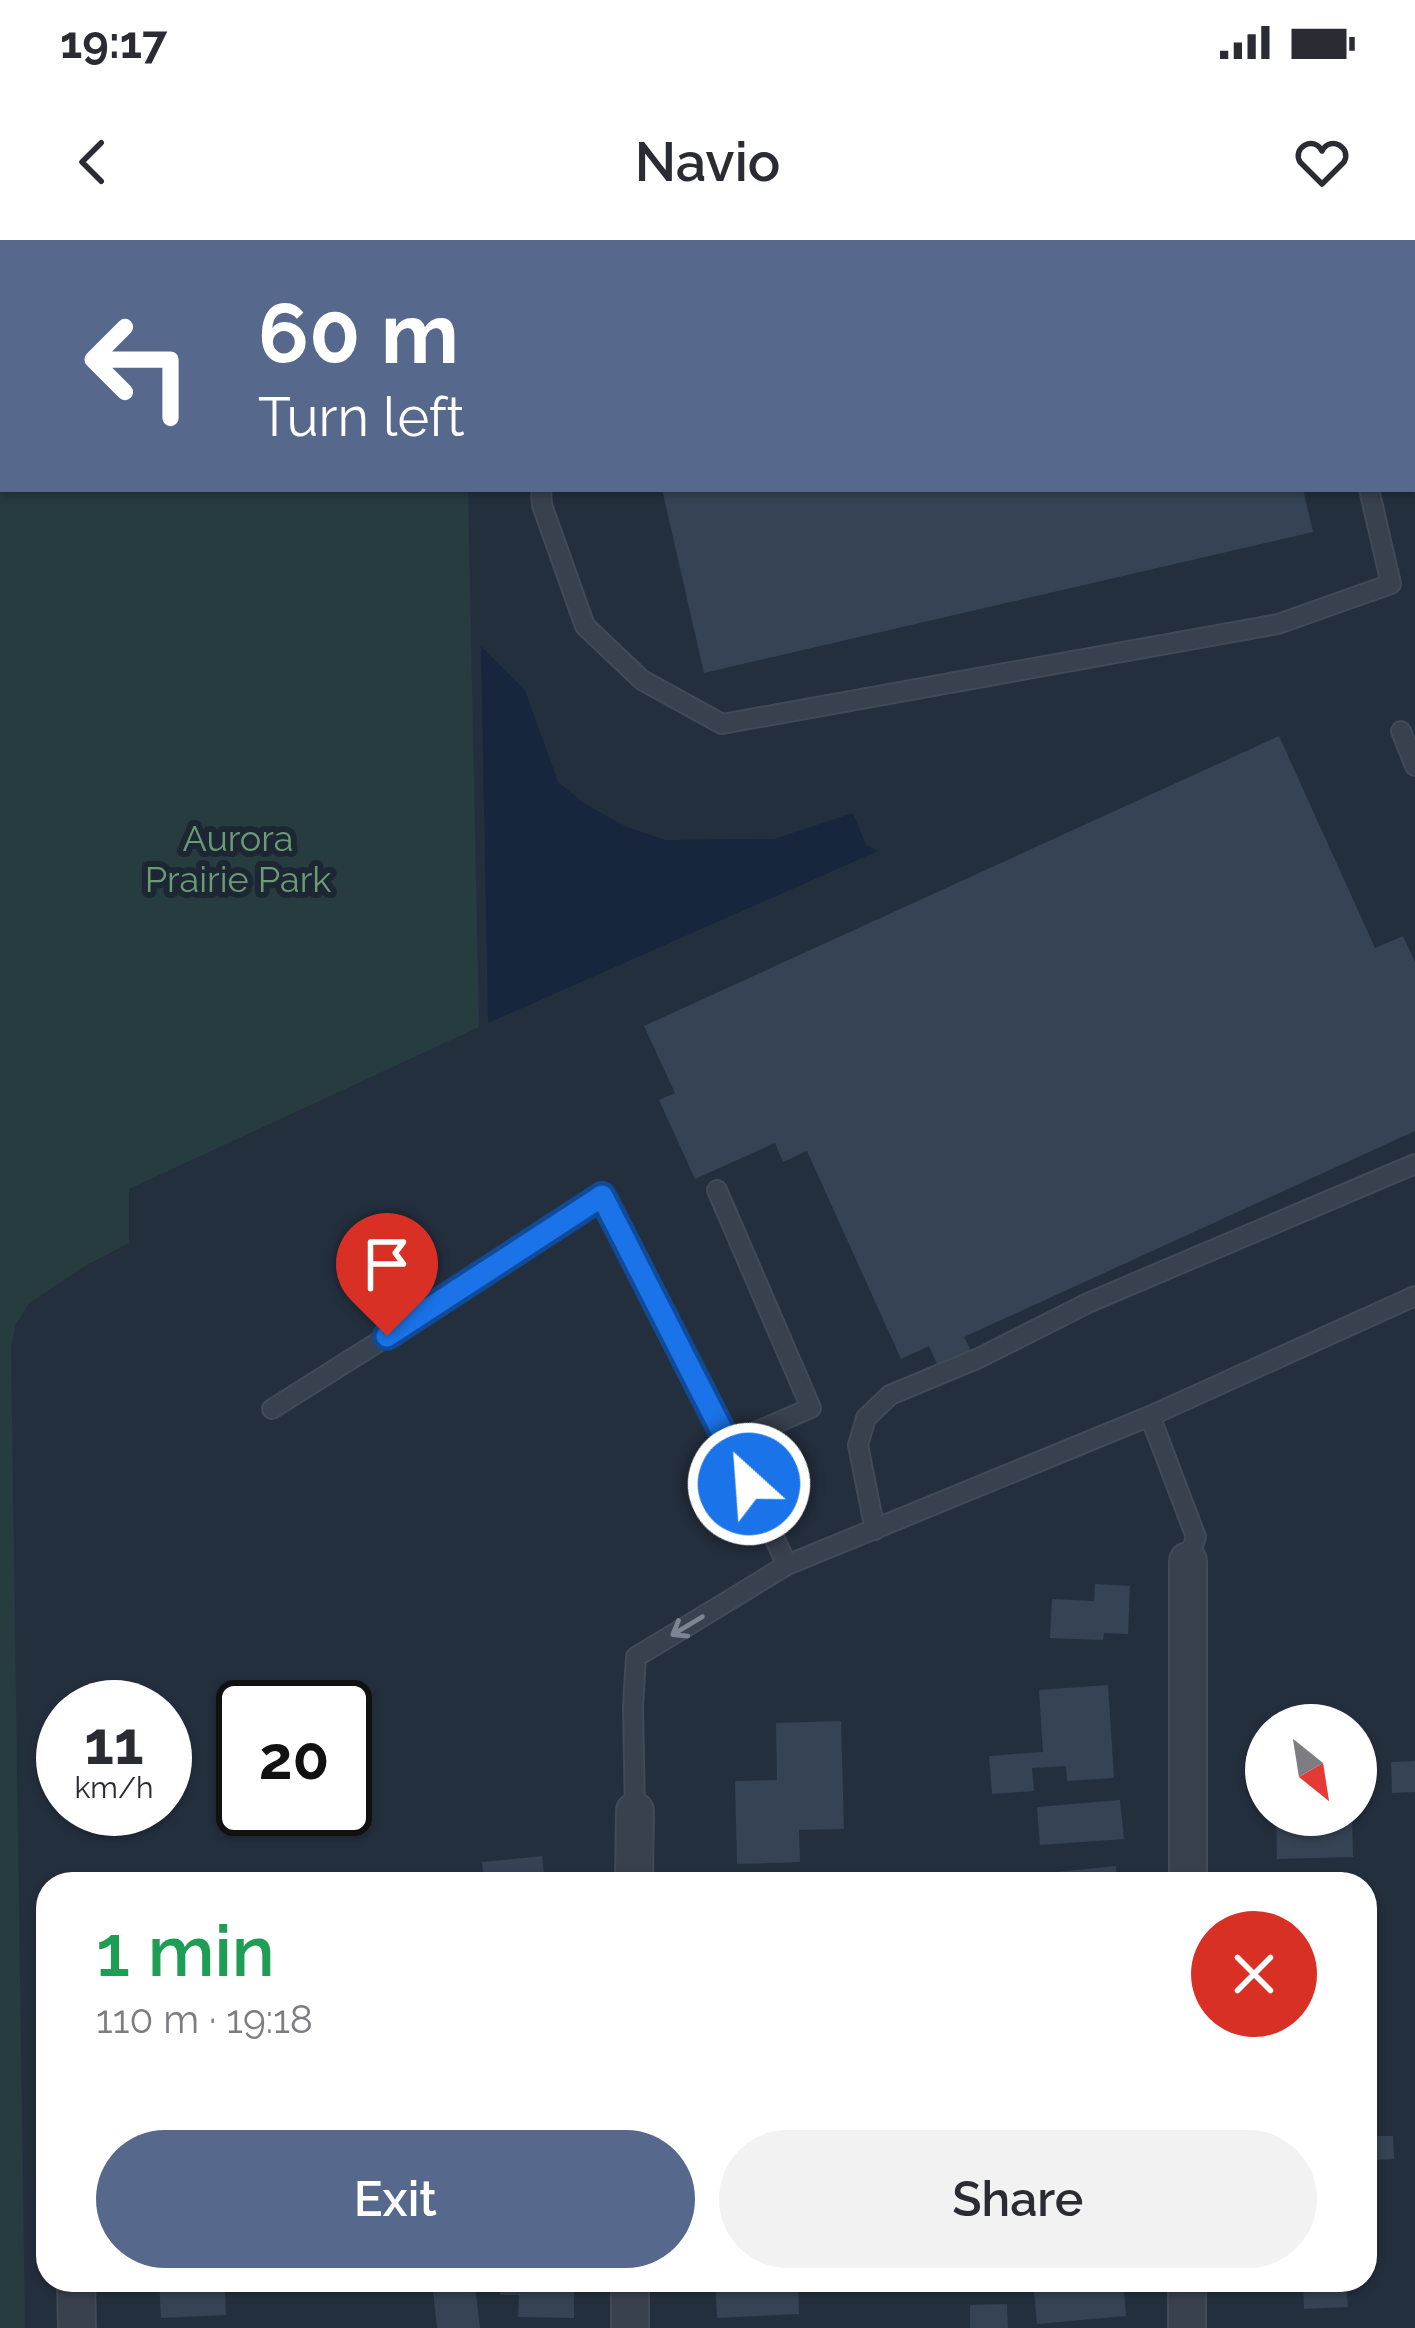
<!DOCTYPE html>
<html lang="en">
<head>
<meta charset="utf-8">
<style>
  :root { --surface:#fff; --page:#f2f2f3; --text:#2b2b33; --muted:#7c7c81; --accent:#56698c }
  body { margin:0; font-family:Raleway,sans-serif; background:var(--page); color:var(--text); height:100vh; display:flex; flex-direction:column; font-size:45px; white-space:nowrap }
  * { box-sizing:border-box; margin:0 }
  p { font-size:39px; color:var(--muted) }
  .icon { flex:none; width:66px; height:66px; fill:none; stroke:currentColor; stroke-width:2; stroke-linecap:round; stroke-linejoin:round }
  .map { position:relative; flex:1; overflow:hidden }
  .details { position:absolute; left:36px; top:1632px; width:1341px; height:420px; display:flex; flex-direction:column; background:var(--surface); border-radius:36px; box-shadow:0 3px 9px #0004 }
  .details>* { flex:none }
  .top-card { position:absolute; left:0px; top:0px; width:1416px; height:252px; box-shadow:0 3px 9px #0004; background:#56698c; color:#fff; overflow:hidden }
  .needle { width:78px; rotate:150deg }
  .buttons { position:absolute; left:1245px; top:1464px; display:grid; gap:24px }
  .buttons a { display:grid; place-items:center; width:132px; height:132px; border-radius:50%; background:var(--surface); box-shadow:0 3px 9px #0004; font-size:60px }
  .speed { position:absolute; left:36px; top:1440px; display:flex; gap:24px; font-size:60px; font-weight:700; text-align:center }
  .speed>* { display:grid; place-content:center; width:156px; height:156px; border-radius:50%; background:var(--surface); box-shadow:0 3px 9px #0004; line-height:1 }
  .speed small { font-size:30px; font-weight:400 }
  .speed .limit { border:6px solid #111; border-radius:18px; background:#fff; color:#111 }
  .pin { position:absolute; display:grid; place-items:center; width:102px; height:102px; color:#fff; margin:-123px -51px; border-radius:50% 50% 50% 0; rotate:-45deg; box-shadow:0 0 12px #0007 }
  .pin .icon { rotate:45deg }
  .me { position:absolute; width:132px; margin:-66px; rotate:334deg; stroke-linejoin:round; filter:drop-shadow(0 0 9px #0008) }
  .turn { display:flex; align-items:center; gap:42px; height:252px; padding:0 60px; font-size:54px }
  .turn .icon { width:156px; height:156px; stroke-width:2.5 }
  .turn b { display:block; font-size:84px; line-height:102px }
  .round { display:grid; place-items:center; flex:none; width:126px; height:126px; border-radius:63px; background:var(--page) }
  .headline { display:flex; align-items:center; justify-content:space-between; height:204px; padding:0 60px }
  h1 { font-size:72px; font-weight:600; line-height:90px; color:#1e9e55 }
  .cta { display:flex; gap:24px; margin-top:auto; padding:24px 60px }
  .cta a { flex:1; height:138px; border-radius:72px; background:var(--accent); color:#fff; font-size:48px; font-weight:600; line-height:138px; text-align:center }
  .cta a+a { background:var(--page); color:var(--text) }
  .status { display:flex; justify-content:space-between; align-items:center; height:84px; padding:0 60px; background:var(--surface); direction:ltr }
  .status svg { height:33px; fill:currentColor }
  header { display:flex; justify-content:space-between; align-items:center; height:156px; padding:0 60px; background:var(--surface); font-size:54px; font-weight:600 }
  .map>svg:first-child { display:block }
  .green { fill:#263c3f }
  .water { fill:#17263c }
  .building { fill:#364354 }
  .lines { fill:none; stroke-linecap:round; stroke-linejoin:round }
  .lane-casing { stroke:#414a57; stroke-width:22 }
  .street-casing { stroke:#414a57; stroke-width:40 }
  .lane { stroke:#38414e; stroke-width:18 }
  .street { stroke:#38414e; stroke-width:36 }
  .oneway { stroke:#7c8592 }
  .route-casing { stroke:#114b97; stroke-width:30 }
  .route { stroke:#1a73e8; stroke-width:21 }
  .labels { text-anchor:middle; stroke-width:12; stroke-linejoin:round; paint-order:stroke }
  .park-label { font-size:36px; fill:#6b9a76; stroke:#1d2633 }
</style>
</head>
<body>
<div class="status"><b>19:17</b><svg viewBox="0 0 49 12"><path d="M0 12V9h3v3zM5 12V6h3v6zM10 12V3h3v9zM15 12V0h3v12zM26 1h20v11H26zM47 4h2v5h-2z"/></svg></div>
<header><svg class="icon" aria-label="back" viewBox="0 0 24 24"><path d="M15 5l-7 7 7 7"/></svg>Navio<svg class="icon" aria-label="heart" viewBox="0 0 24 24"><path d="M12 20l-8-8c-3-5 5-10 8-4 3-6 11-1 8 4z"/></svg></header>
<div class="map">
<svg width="1415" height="2088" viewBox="0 0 1415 2088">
  <rect width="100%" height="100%" fill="#242f3e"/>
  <polygon class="green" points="0,36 3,36 3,249 468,249 479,787 129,949 129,1003 85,1026 29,1063 16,1084 11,1107 25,2088 0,2088"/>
  <polygon class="water" points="481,406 525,450 558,542 585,564 627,587 665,600 774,599 853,573 866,605 878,611 488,783"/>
  <g class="building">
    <polygon points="662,249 1303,249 1313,292 704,433"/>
    <polygon points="1279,496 1375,708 1403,696 1415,722 1415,891 964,1097 971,1111 938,1126 929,1106 901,1119 807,911 783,922 775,903 695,939 659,860 675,853 644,786"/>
    <polygon points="1095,1344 1130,1346 1128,1394 1104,1393 1103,1400 1050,1398 1052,1359 1094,1361"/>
    <polygon points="1108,1445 1114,1538 1067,1541 1066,1526 1032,1528 1034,1551 992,1554 989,1516 1043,1512 1039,1450"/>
    <polygon points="841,1481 844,1589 799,1590 800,1622 737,1624 735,1541 777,1540 776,1483"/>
    <polygon points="1415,1521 1415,1552 1392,1553 1391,1522"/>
    <polygon points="1120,1560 1124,1599 1040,1605 1037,1567"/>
    <polygon points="1276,1575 1352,1575 1353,1617 1277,1619"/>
    <polygon points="542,1616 545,1644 484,1644 482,1622"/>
    <polygon points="1116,1626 1117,1644 1010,1644 1009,1637"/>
    <polygon points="1345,1634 1346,1644 1290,1644 1290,1641"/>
    <polygon points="1365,1896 1393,1896 1394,1919 1371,1920 1371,1942 1365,1943"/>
    <polygon points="159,2040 204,2040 205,2048 225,2047 226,2075 161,2078"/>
    <polygon points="500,2040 574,2040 574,2078 518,2077 519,2055 500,2055"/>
    <polygon points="715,2040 798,2040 799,2074 717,2078"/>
    <polygon points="1033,2040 1123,2040 1126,2076 1037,2084"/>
    <polygon points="1303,2040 1346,2040 1348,2067 1304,2069"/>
    <polygon points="475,2045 480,2088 437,2088 433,2051"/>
    <polygon points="1007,2064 1008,2088 970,2088 970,2065"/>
  </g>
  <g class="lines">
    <g class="lane-casing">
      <g id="lane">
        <polyline points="1312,0 1313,3"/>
        <polyline points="586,3 589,0"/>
        <polyline points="541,249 542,265 585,386 642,440 722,484 1278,384 1391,344 1369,249"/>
        <polyline points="1401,491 1415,526"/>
        <polyline points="717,950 811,1168 730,1203 787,1325"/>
        <polyline points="272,1169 464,1048 602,956 730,1203"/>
        <polyline points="1150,1176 1196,1297 1188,1321"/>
        <polyline points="875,1290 858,1205 866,1178 890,1155 979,1118 1090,1062 1415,924"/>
        <polyline points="635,1571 633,1466 636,1417 787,1325 1150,1176 1415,1056"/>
      </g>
    </g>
    <g class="street-casing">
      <g id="street">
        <polyline points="634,1644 635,1571"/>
        <polyline points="1188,1644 1188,1321"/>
        <polyline points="76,2040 77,2088"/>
        <polyline points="630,2088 630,2040"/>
        <polyline points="1187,2088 1187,2040"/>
      </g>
    </g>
    <use href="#lane" class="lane"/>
    <use href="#street" class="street"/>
  </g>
  <defs><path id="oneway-shaft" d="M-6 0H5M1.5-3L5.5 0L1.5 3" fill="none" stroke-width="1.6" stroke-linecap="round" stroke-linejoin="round" transform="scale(3)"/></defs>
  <use class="oneway" href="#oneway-shaft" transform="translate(687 1386) rotate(149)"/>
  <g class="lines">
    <g class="route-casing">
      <polyline id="route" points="387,1096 602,956 749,1244"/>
    </g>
    <use href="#route" class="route"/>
  </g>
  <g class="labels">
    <g class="park-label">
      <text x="238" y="611">Aurora<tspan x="238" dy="41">Prairie Park</tspan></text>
    </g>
  </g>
</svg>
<div class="buttons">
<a><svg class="needle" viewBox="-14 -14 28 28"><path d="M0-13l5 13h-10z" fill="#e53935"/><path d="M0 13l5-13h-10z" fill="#7c7c81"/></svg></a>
</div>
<div class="speed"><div>11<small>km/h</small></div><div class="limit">20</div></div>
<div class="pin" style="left:387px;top:1096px;background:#d93025"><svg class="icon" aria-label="arrive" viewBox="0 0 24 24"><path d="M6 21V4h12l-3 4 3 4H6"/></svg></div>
<svg class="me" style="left:749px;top:1244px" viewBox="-20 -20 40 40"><circle r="17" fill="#1a73e8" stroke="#fff" stroke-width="3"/><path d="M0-11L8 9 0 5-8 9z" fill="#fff"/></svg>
<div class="top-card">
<div class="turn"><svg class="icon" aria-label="left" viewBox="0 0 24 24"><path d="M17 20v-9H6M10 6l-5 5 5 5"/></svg><div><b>60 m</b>Turn left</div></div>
</div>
<section class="details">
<div class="headline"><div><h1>1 min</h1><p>110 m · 19:18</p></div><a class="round" style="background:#d93025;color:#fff"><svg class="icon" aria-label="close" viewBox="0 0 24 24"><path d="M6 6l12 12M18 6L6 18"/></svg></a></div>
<div class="cta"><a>Exit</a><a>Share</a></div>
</section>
</div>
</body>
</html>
